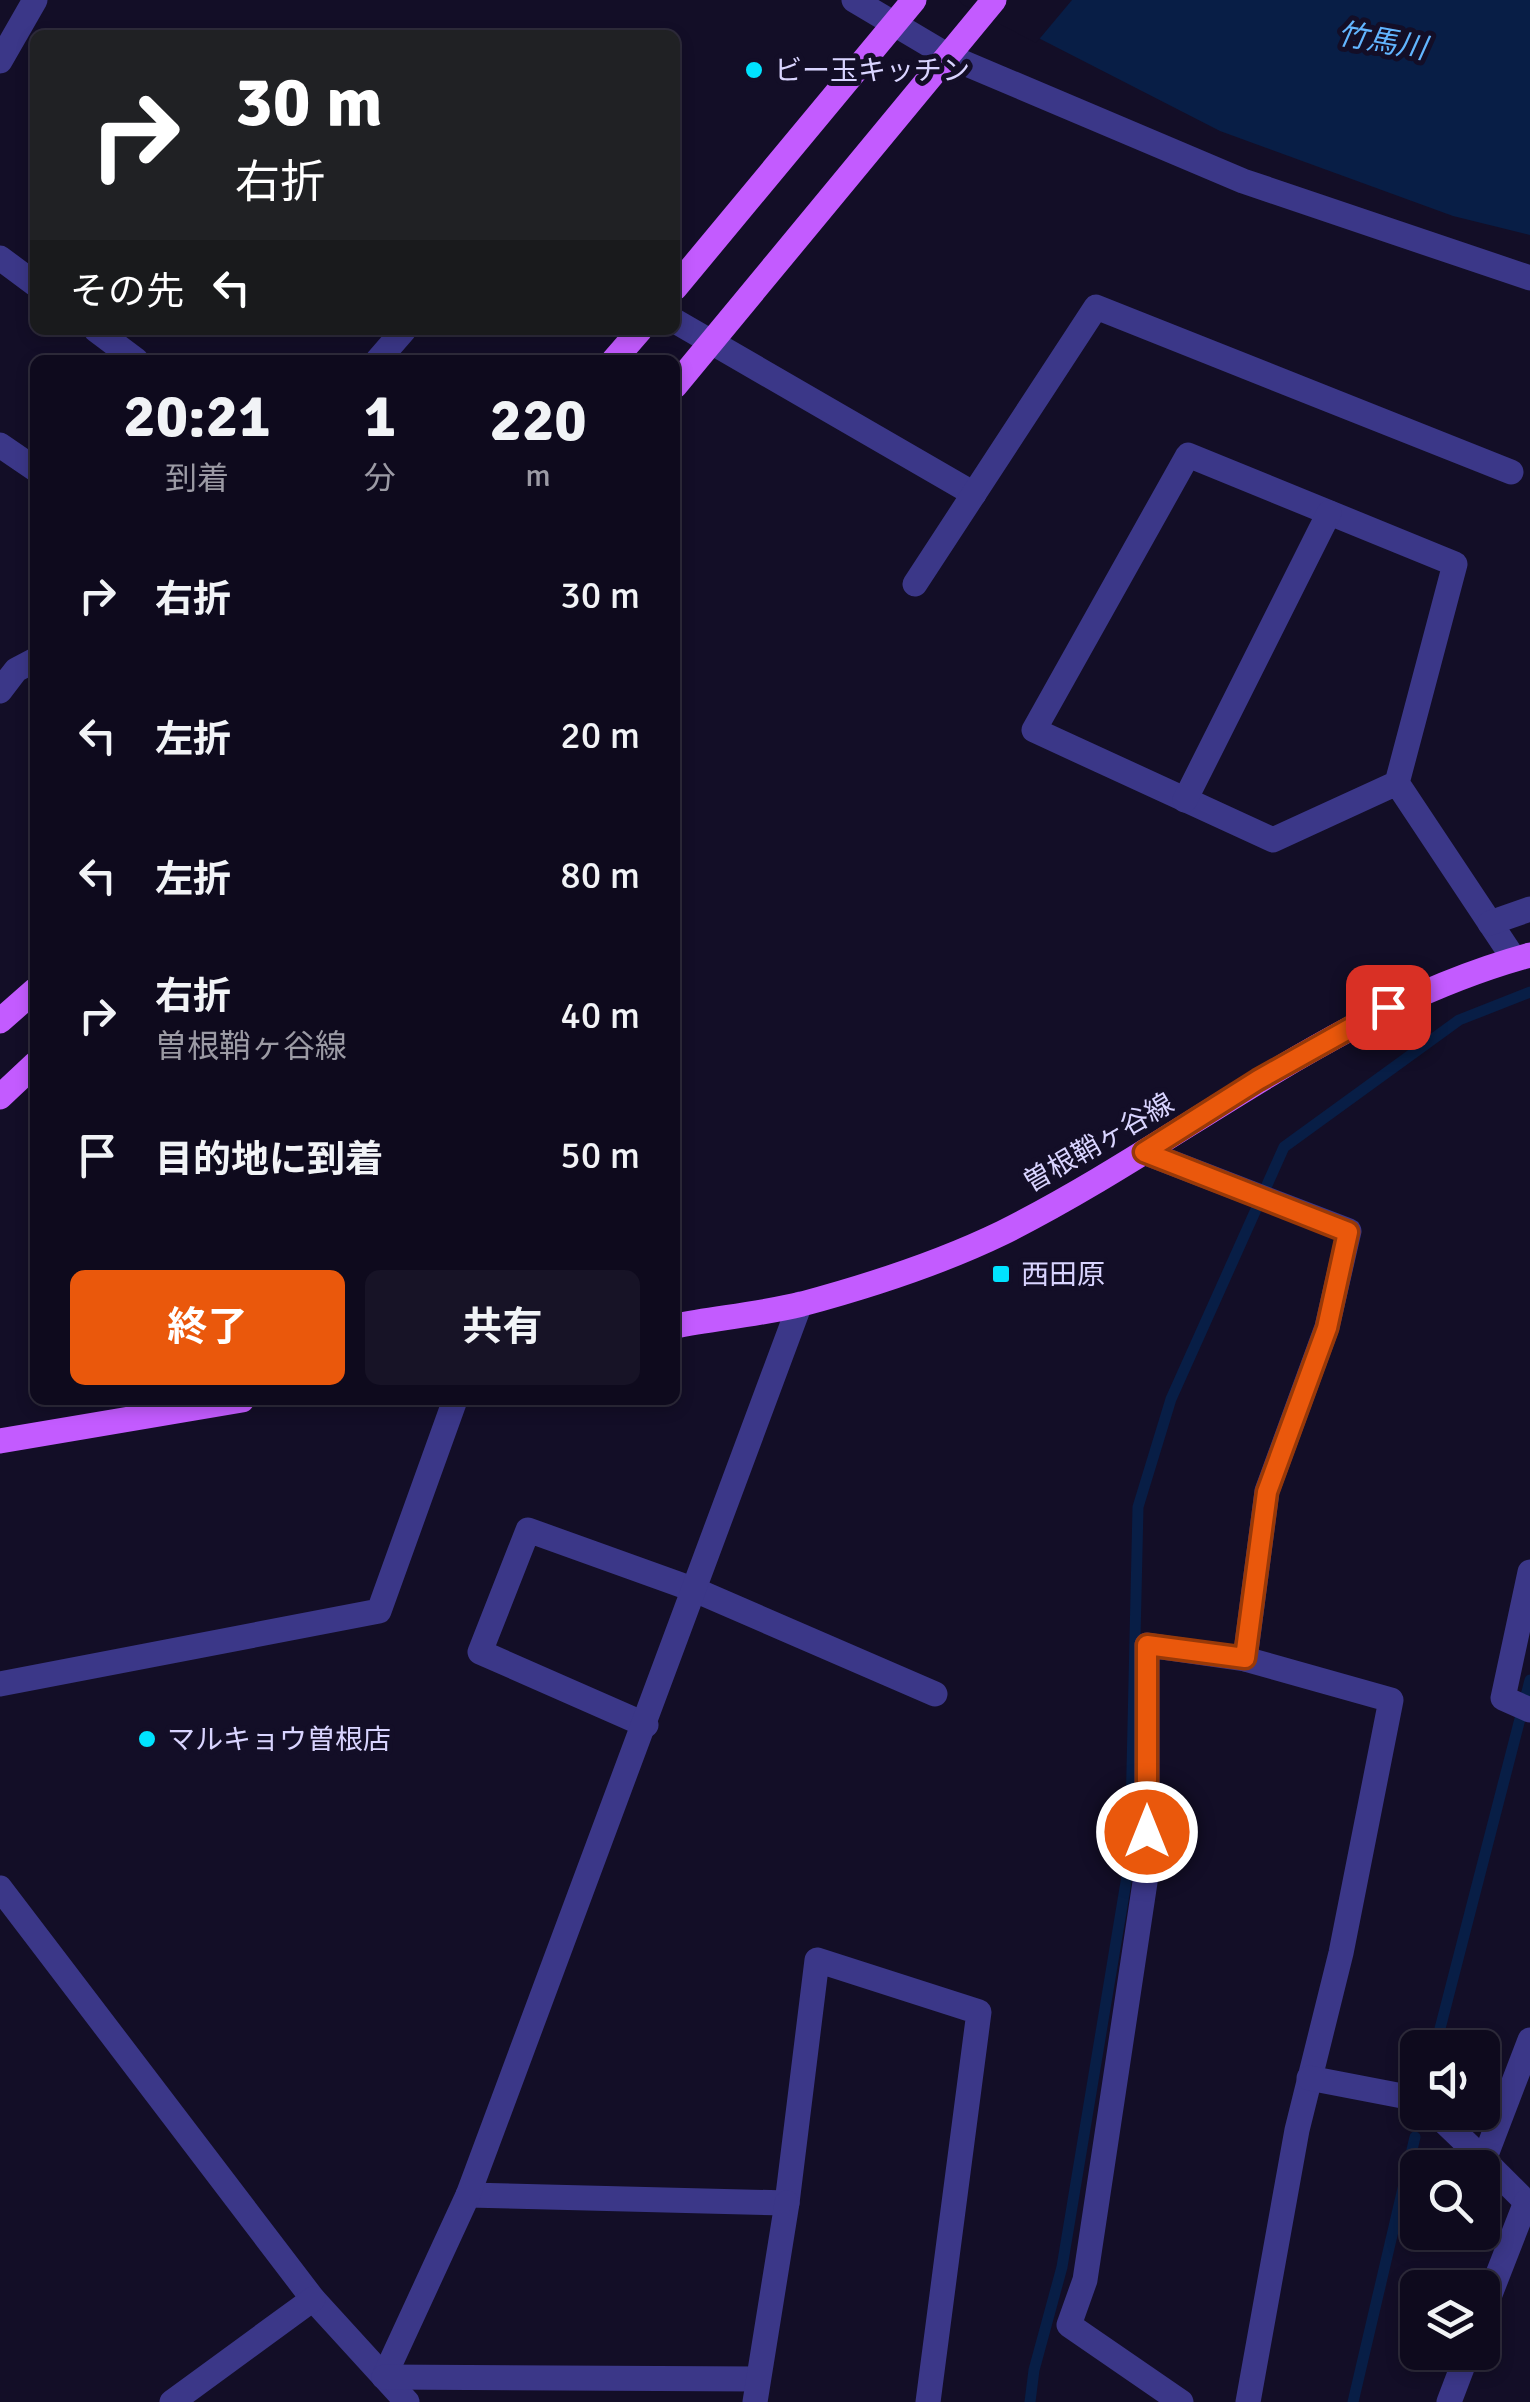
<!DOCTYPE html>
<html lang="ja">
<head>
<meta charset="utf-8">
<style>
  :root { --surface:#0e0a1d; --page:#171326; --text:#f1f3f6; --muted:#9b9aa4; --line:#2e2b3b; --accent:#ea580c }
  body { margin:0; font-family:Signika,"Noto Sans JP",sans-serif; background:var(--page); color:var(--text); height:100vh; display:flex; flex-direction:column; font-size:38px; white-space:nowrap }
  * { box-sizing:border-box; margin:0 }
  p { font-size:32px; color:var(--muted) }
  .icon { flex:none; width:55px; height:55px; fill:none; stroke:currentColor; stroke-width:2; stroke-linecap:round; stroke-linejoin:round }
  .map { position:relative; flex:1; overflow:hidden }
  .details { position:absolute; left:30px; top:355px; width:650px; height:1050px; display:flex; flex-direction:column; background:var(--surface); border-radius:15px; box-shadow:0 5px 15px #0003,0 0 0 2px var(--line) }
  .details>* { flex:none }
  .guide { position:absolute; left:30px; top:30px; width:650px; height:305px; border-radius:15px; box-shadow:0 5px 15px #0003,0 0 0 2px var(--line); background:#202124; color:#fff; overflow:hidden }
  .controls { position:absolute; left:1400px; top:2030px; display:grid; gap:20px }
  .controls a { display:grid; place-items:center; width:100px; height:100px; border-radius:15px; background:var(--surface); box-shadow:0 5px 15px #0003,0 0 0 2px var(--line); font-size:50px }
  .pin { position:absolute; display:grid; place-items:center; width:85px; height:85px; color:#fff; margin:-42px; border-radius:20px; box-shadow:0 5px 15px #0006 }
  .me { position:absolute; width:110px; margin:-55px; rotate:0deg; stroke-linejoin:round; filter:drop-shadow(0 0 8px #0008) }
  .turn { display:flex; align-items:center; gap:35px; height:210px; padding:0 40px; font-size:45px }
  .turn .icon { width:130px; height:130px; stroke-width:2.5 }
  .turn b { display:block; font-size:70px; line-height:85px }
  .then { display:flex; align-items:center; height:95px; padding:0 40px; background:#0003; gap:20px; font-size:38px }
  .eta { display:flex; justify-content:space-evenly; align-items:center; height:170px; text-align:center }
  .eta b { font-size:60px; font-weight:700; line-height:70px }
  .cta { display:flex; gap:20px; margin-top:auto; padding:20px 40px }
  .cta a { flex:1; height:115px; border-radius:15px; background:var(--accent); color:#fff; font-size:40px; font-weight:700; line-height:115px; text-align:center }
  .cta a+a { background:var(--page); color:var(--text) }
  ul { padding:0; list-style:none }
  li { display:flex; align-items:center; gap:30px; height:140px; padding:0 40px }
  li div { flex:1 }
  li b { display:block; font-size:38px }
  li em { font-style:normal }
  .map>svg:first-child { display:block }
  .water { fill:#081e46 }
  .pier { fill:#130e27 }
  .lines { fill:none; stroke-linecap:round; stroke-linejoin:round }
  .stream { stroke:#081e46; stroke-width:11 }
  .minor { stroke:#3b3788; stroke-width:25 }
  .primary { stroke:#c35bff; stroke-width:25 }
  .route-casing { stroke:#983908; stroke-width:25 }
  .route { stroke:#ea580c; stroke-width:18 }
  .poi-dot { fill:#00e3ff; stroke:#130e27; stroke-width:4 }
  .labels { text-anchor:middle; stroke-width:10; stroke-linejoin:round; paint-order:stroke }
  .poi-label { font-size:28px; fill:#d9d4ff; stroke:#130e27; text-anchor:start }
  .street-label { font-size:28px; fill:#d9d4ff; stroke:#130e27 }
  .water-label { font-size:30px; font-style:italic; fill:#62b5ff; stroke:#130e27 }
</style>
</head>
<body>
<div class="map">
<svg width="1530" height="2402" viewBox="0 0 1530 2402">
  <rect width="100%" height="100%" fill="#130e27"/>
  <polygon class="water" points="964,0 1530,0 1530,235 1453,216 1220,131"/>
  <polygon class="pier" points="959,0 1072,0 1036,43 962,4"/>
  <g class="lines">
    <g class="stream">
      <polyline points="1435,2048 1530,1680"/>
      <polyline points="1030,2402 1034,2370 1062,2267 1130,1858 1138,1507 1171,1399 1284,1147 1459,1020 1530,992"/>
      <polyline points="1353,2402 1415,2137"/>
    </g>
    <g class="minor">
      <polyline points="854,0 950,57 1243,181 1530,278"/>
      <polyline points="0,61 35,0"/>
      <polyline points="0,258 35,284"/>
      <polyline points="675,321 974,494"/>
      <polyline points="96,330 136,360"/>
      <polyline points="378,360 404,330"/>
      <polyline points="0,445 35,469"/>
      <polyline points="915,584 1096,307 1511,472"/>
      <polyline points="0,691 16,670 35,660"/>
      <polyline points="1397,783 1273,840 1034,730 1188,455 1455,564 1397,783 1514,959"/>
      <polyline points="1185,800 1329,513"/>
      <polyline points="1490,923 1530,909"/>
      <polyline points="1144,1152 1349,1231 1327,1327 1267,1491 1245,1659 1391,1700 1341,1953 1297,2130 1248,2402"/>
      <polyline points="1530,1572 1503,1698 1530,1710"/>
      <polyline points="0,1684 379,1611 455,1400"/>
      <polyline points="646,1725 480,1652 528,1530 695,1590 935,1694"/>
      <polyline points="0,1888 313,2299 407,2402"/>
      <polyline points="1309,2078 1418,2099"/>
      <polyline points="1434,2112 1484,2160 1530,2040"/>
      <polyline points="1484,2160 1530,2206"/>
      <polyline points="468,2195 787,2203 817,1960 979,2012 928,2402"/>
      <polyline points="1482,2315 1526,2202"/>
      <polyline points="384,2377 468,2195 800,1304"/>
      <polyline points="384,2377 758,2379"/>
      <polyline points="172,2402 313,2299"/>
      <polyline points="755,2402 787,2203"/>
      <polyline points="1181,2402 1069,2325 1085,2280 1147,1869 1147,1645 1245,1659"/>
      <polyline points="1449,2402 1468,2352"/>
    </g>
    <g class="primary">
      <polyline points="675,288 914,0"/>
      <polyline points="614,360 640,330"/>
      <polyline points="675,386 994,0"/>
      <polyline points="0,1021 35,990"/>
      <polyline points="0,1097 35,1064"/>
      <path d="M675,1326C717,1318 761,1314 802,1304C869,1286 940,1263 1002,1233C1180,1144 1335,1008 1530,955"/>
      <polyline points="0,1441 242,1400"/>
    </g>
  </g>
  <g class="lines">
    <g class="route-casing">
      <polyline id="route" points="1147,1832 1147,1645 1245,1658 1267,1492 1327,1328 1348,1232 1144,1152 1258,1080 1388,1007"/>
    </g>
    <use href="#route" class="route"/>
  </g>
  <g class="poi-dot">
    <circle cx="754" cy="70" r="10"/>
    <rect x="991" y="1264" width="20" height="20" rx="5"/>
    <circle cx="147" cy="1739" r="10"/>
  </g>
  <g class="labels">
    <g class="poi-label">
      <text x="774" y="80">ビー玉キッチン</text>
      <text x="1021" y="1284">西田原</text>
      <text x="167" y="1749">マルキョウ曽根店</text>
    </g>
    <g class="street-label">
      <text transform="translate(1098 1142) rotate(-30)" y="10">曽根鞘ヶ谷線</text>
    </g>
    <g class="water-label">
      <text transform="translate(1382 41) rotate(10)" y="10">竹馬川</text>
    </g>
  </g>
</svg>
<div class="controls">
<a><svg class="icon" aria-label="sound" viewBox="0 0 24 24"><path d="M4 9h4l5-4v14l-5-4H4zM17 9q2 3 0 6"/></svg></a>
<a><svg class="icon" aria-label="search" viewBox="0 0 24 24"><circle cx="10" cy="10" r="6"/><path d="M15 15l6 6"/></svg></a>
<a><svg class="icon" aria-label="layers" viewBox="0 0 24 24"><path d="M12 4l9 5-9 5-9-5zM3 14l9 5 9-5"/></svg></a>
</div>
<div class="pin" style="left:1388px;top:1007px;background:#d93025"><svg class="icon" aria-label="arrive" viewBox="0 0 24 24"><path d="M6 21V4h12l-3 4 3 4H6"/></svg></div>
<svg class="me" style="left:1147px;top:1832px" viewBox="-20 -20 40 40"><circle r="17" fill="#ea580c" stroke="#fff" stroke-width="3"/><path d="M0-11L8 9 0 5-8 9z" fill="#fff"/></svg>
<div class="guide">
<div class="turn"><svg class="icon" aria-label="right" viewBox="0 0 24 24"><path d="M7 20v-9h11M14 6l5 5-5 5"/></svg><div><b>30 m</b>右折</div></div>
<div class="then">その先<svg class="icon" aria-label="left" viewBox="0 0 24 24"><path d="M17 20v-9H6M10 6l-5 5 5 5"/></svg></div>
</div>
<section class="details">
<div class="eta">
<div><b>20:21</b><p>到着</p></div>
<div><b>1</b><p>分</p></div>
<div><b>220</b><p>m</p></div>
</div>
<ul>
<li><svg class="icon" aria-label="right" viewBox="0 0 24 24"><path d="M7 20v-9h11M14 6l5 5-5 5"/></svg><div><b>右折</b></div><em>30 m</em></li>
<li><svg class="icon" aria-label="left" viewBox="0 0 24 24"><path d="M17 20v-9H6M10 6l-5 5 5 5"/></svg><div><b>左折</b></div><em>20 m</em></li>
<li><svg class="icon" aria-label="left" viewBox="0 0 24 24"><path d="M17 20v-9H6M10 6l-5 5 5 5"/></svg><div><b>左折</b></div><em>80 m</em></li>
<li><svg class="icon" aria-label="right" viewBox="0 0 24 24"><path d="M7 20v-9h11M14 6l5 5-5 5"/></svg><div><b>右折</b><p>曽根鞘ヶ谷線</p></div><em>40 m</em></li>
<li><svg class="icon" aria-label="arrive" viewBox="0 0 24 24"><path d="M6 21V4h12l-3 4 3 4H6"/></svg><div><b>目的地に到着</b></div><em>50 m</em></li>
</ul>
<div class="cta"><a>終了</a><a>共有</a></div>
</section>
</div>
</body>
</html>
